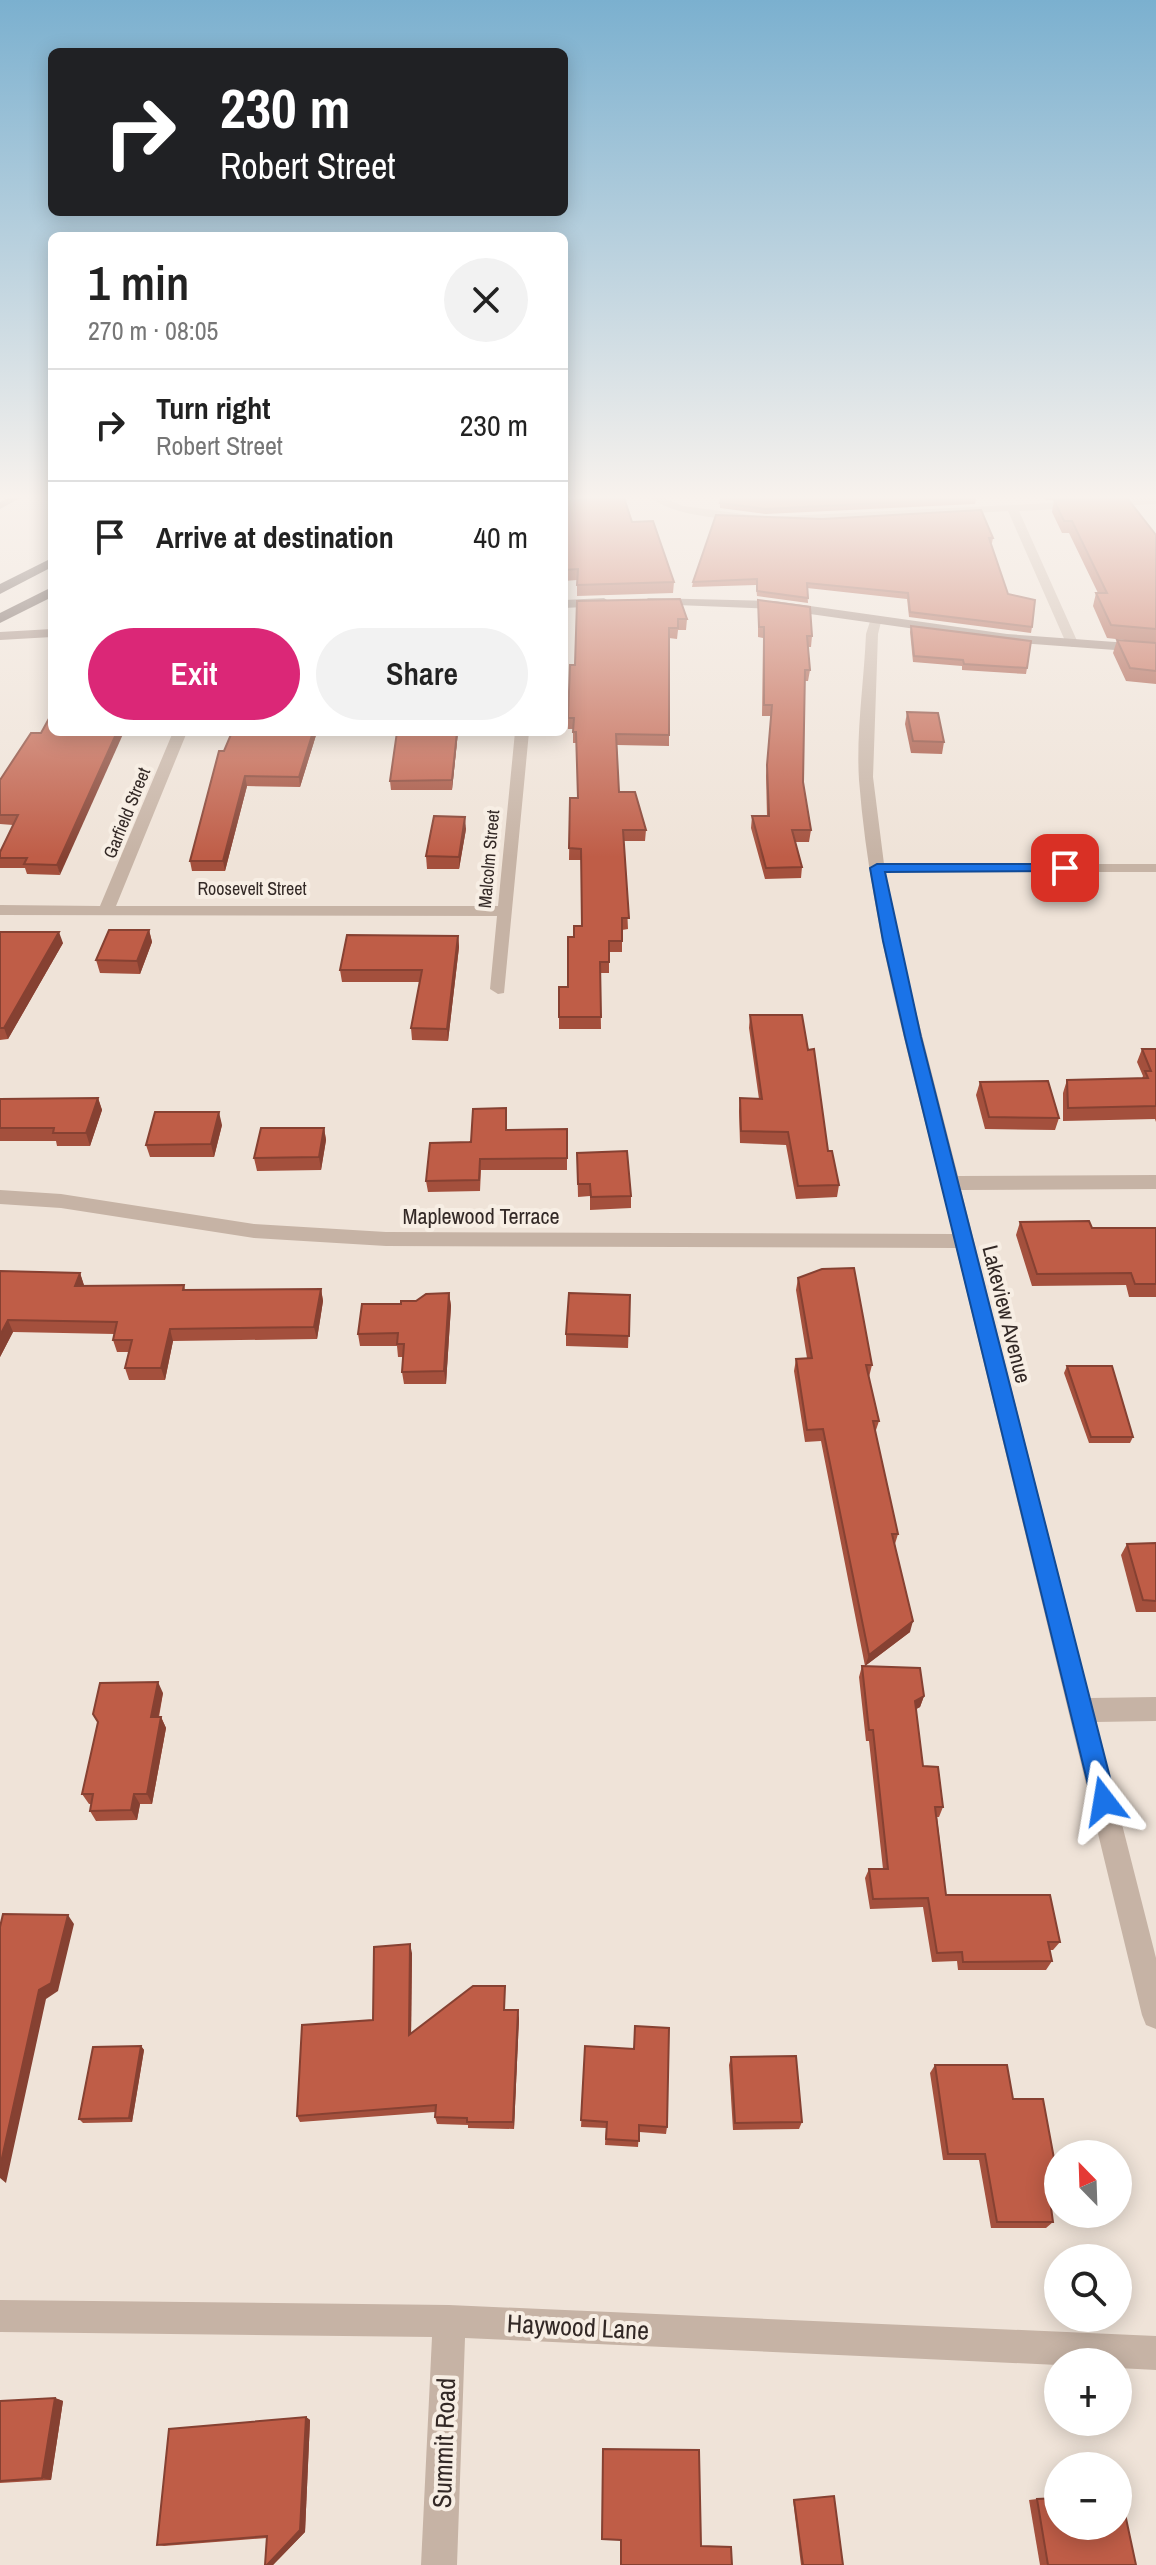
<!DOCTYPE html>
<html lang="en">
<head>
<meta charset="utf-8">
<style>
  :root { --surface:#fff; --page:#f2f2f2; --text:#222; --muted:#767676; --line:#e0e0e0; --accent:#db2777 }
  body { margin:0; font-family:"Archivo Narrow",sans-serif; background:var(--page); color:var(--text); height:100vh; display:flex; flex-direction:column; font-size:30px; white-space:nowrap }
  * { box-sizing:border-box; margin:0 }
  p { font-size:26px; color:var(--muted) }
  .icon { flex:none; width:44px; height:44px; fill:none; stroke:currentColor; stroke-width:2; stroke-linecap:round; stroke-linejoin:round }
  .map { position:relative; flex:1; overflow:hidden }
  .side { position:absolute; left:48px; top:232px; width:520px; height:504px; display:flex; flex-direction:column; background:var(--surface); border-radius:12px; box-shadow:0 4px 20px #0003 }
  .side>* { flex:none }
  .banner { position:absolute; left:48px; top:48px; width:520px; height:168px; border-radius:12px; box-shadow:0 4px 20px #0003; background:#202124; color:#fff; overflow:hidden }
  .needle { width:52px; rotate:337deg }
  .buttons { position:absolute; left:1044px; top:2140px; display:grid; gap:16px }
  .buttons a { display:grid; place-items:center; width:88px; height:88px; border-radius:50%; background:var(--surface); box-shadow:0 4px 20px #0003; font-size:40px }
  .pin { position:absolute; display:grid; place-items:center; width:68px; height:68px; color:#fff; margin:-34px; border-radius:16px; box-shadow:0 4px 12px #0006 }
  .me { position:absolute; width:88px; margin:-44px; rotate:346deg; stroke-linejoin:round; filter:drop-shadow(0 0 6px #0008) }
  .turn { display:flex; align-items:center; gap:28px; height:168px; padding:0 40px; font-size:36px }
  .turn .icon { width:104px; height:104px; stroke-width:2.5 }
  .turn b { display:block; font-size:56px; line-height:68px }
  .round { display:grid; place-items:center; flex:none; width:84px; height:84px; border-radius:42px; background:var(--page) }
  .headline { display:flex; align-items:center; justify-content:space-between; height:136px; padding:0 40px }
  h1 { font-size:48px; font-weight:600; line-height:60px }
  .action { display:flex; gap:16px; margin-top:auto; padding:16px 40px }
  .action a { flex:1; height:92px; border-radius:48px; background:var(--accent); color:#fff; font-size:32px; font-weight:600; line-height:92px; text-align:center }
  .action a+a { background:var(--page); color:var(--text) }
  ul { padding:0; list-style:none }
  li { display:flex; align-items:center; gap:24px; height:112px; padding:0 40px; border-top:2px solid var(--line) }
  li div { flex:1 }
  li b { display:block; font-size:30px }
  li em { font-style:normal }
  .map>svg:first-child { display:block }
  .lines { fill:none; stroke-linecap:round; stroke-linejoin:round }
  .street { fill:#c6b3a5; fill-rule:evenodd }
  .secondary { fill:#9a8277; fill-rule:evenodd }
  .highway { fill:#53433e; fill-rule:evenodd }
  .wall { fill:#a4503d }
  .shaded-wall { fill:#864132 }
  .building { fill:#bf5d47; stroke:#864132; stroke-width:2 }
  .route { fill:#1a73e8; stroke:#114b97; stroke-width:2 }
  .labels { text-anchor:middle; stroke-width:8; stroke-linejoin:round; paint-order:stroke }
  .far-street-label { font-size:18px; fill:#332926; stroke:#f7eee4 }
  .street-label { font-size:22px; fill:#332926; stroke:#f7eee4 }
  .near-street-label { font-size:26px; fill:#332926; stroke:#f7eee4 }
</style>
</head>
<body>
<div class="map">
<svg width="1156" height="2565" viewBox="0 0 1156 2565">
  <rect width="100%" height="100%" fill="#efe3d8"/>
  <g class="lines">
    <g class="street">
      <path d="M651,498H664L683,506L765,517L1156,498V504L1019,511L1078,643L1072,647L1066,643L1008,511C933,515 705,540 651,498Z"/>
      <path d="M872,615L882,618L878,634L873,777L884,864H1156V872H885L898,941L958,1176L1156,1175V1189L961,1190L1090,1698L1156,1697V1721L1096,1722L1156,1958V2029L1146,2025L1142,2015L956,1248L386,1246L254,1238L61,1208L0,1204V1190L61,1194L254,1224L386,1232L953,1234C917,1084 871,934 859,780C856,733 864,682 866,634Z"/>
      <polygon points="173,732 187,732 116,906 498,906 515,732 529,732 504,993 498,994 490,989 497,916 0,915 0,905 100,906"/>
      <polygon points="0,2300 449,2305 1156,2336 1156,2370 1118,2368 1118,2362 1058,2362 1058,2365 465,2338 457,2565 421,2565 432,2337 0,2332"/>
    </g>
    <g class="secondary">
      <polygon points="8,498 20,498 0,509 0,502"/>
      <polygon points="648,598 775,601 1007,634 1156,645 1156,653 1007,642 775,609 652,604 646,600"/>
      <polygon points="564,600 604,598 610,602 604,606 564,608"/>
      <polygon points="52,629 52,637 0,640 0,632"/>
    </g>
    <g class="highway">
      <polygon points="52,558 52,567 0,594 0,584"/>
      <polygon points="52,587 52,597 0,623 0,613"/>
    </g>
  </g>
  <g class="wall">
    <polygon points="582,498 624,498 632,522 674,582 673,593 577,596 577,580 564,581 564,501 583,500"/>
    <polygon points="976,498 975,504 765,514 720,508 720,503"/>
    <polygon points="1045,498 1102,498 1046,500"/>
    <polygon points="1054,500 1156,535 1156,684 1126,681 1113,653 1117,640 1142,642 1107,638 1093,606 1096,593 1098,593 1069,533 1062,533 1052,512"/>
    <polygon points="993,538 992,543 990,543 1008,594 1032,627 1031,633 909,617 907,599 807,588 808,603 757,596 756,585 692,587 693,582"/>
    <polygon points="680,599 687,619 686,630 678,630 677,639 669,638 669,746 617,745 619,792 646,830 645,841 624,841 628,929 622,930 622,952 609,952 609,973 600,973 601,1029 559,1029 559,987 568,987 574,937 582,926 581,860 569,860 570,798 578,798 576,743 573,743 573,729 568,729 568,718 575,665"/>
    <polygon points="758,600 812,636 811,647 808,647 810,670 808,681 805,681 803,782 811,830 809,842 795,842 802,867 801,878 765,879 751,828 752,816 767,816 766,776 771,716 762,716 763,638 758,637"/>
    <polygon points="911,626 1027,668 1026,674 962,670 962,666 913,662 910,632"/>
    <polygon points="907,712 944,742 942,754 911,753 905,724"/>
    <polygon points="232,732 317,732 300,787 247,786 225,871 192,871 190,861 224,751"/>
    <polygon points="458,732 452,790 391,790 390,781"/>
    <polygon points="31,733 60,875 27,874 25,868 0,868 0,852 13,825 0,824 0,780"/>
    <polygon points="466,829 459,869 427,869 426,856"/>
    <polygon points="149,930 152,942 140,974 100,973 96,960"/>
    <polygon points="0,932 63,943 8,1039 0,1040"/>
    <polygon points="458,936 459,947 448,1041 412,1040 411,1028 420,982 342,982 340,970"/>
    <polygon points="750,1015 828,1151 839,1185 837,1197 796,1199 786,1145 740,1143 739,1111 740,1098 759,1099 749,1028"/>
    <polygon points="1142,1049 1156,1049 1156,1122 1155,1119 1063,1121 1063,1093 1067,1080 1142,1078 1143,1076 1137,1062"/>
    <polygon points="980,1082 1059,1118 1055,1130 985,1129 976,1095"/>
    <polygon points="98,1098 102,1110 90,1146 57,1146 56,1141 0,1141 0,1099"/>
    <polygon points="506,1108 507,1130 567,1129 567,1170 481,1170 480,1191 428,1192 426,1181"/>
    <polygon points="222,1125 214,1157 150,1157 146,1145"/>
    <polygon points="324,1128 326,1140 321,1170 257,1171 254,1158"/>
    <polygon points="577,1153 631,1196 631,1208 590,1210 590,1196 578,1197"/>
    <polygon points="1020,1222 1092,1228 1156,1228 1156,1297 1129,1297 1126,1285 1032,1286 1016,1235"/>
    <polygon points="0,1271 80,1273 84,1286 184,1285 185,1290 321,1289 323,1301 317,1339 173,1341 165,1380 129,1380 125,1368 129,1352 117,1352 113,1340 114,1334 13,1332 0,1357"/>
    <polygon points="798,1278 872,1365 869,1377 879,1421 875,1433 898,1534 895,1544 910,1632 865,1666 821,1441 805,1442 794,1371 796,1359 807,1358 796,1290"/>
    <polygon points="449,1293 451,1306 446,1384 404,1384 402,1372 403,1357 398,1357 397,1346 360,1346 358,1334 401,1304"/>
    <polygon points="630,1295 628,1348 566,1346 566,1334"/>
    <polygon points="1067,1366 1133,1437 1130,1443 1089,1443 1064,1373"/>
    <polygon points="1156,1543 1156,1612 1136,1612 1121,1555 1127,1544"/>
    <polygon points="862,1666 924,1696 920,1707 916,1709 923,1766 943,1807 939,1817 937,1817 946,1895 1060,1942 1053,1950 1049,1950 1052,1961 1046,1970 958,1970 957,1961 932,1962 923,1907 870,1909 865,1878 869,1869 883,1869 869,1741 866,1741 859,1677"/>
    <polygon points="163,1693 159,1717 161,1717 166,1728 152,1804 140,1804 137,1820 96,1821 90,1811 91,1804 89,1804 82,1794 98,1723 93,1714"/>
    <polygon points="412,1953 411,2033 505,1986 505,2010 519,2018 514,2129 468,2128 468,2125 437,2124 435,2117 435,2112 300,2122 297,2116 373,2020"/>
    <polygon points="141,2046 144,2050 132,2122 83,2123 79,2119"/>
    <polygon points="585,2046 667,2127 666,2134 639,2132 638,2147 605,2145 606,2128 581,2127"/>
    <polygon points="731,2057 802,2122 799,2129 733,2130 729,2065"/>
    <polygon points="935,2065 1013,2099 1058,2180 1058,2203 1055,2206 1050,2206 1053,2222 1046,2228 991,2228 979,2160 943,2160 930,2073"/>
    <polygon points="55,2398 63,2401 51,2480 0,2483 0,2401"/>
    <polygon points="306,2417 310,2420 305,2532 273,2565 265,2565 267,2538 164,2546 157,2545"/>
    <polygon points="1037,2499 1136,2565 1040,2565 1029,2500"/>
    <polygon points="793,2500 794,2500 843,2565 801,2565"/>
  </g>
  <g class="shaded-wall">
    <polygon points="117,732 124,732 60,875 57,865"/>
    <polygon points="313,732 317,732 300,787 299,777"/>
    <polygon points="457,732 458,732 452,790 452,780"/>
    <polygon points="245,776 247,786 225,871 223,861"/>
    <polygon points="465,817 466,829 459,869 459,857"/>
    <polygon points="149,930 152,942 140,974 137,961"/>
    <polygon points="59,932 63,943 8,1039 4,1028"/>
    <polygon points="458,936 459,947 448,1041 447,1029"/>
    <polygon points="98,1098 102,1110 90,1146 86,1133"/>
    <polygon points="219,1112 222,1125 214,1157 211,1144"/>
    <polygon points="324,1128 326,1140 321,1170 319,1157"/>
    <polygon points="80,1273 84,1285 80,1298 75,1286"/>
    <polygon points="321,1289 323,1301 317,1339 314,1327"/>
    <polygon points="449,1293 451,1306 446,1384 444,1371"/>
    <polygon points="8,1320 13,1332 0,1357 0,1335"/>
    <polygon points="170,1329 173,1341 165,1380 161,1368"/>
    <polygon points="913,1621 910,1632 865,1666 869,1655"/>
    <polygon points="158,1682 163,1693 156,1728 151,1717"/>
    <polygon points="924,1696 920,1707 911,1712 915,1701"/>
    <polygon points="161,1717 166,1728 152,1804 147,1794"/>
    <polygon points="134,1794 140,1804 137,1820 131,1810"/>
    <polygon points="68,1915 74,1924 58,1991 46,1999 6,2183 0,2178 0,2167 39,1990"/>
    <polygon points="410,1944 412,1953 411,2042 409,2035"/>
    <polygon points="518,2010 519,2018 514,2129 513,2122"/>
    <polygon points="141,2046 144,2050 132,2122 129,2118"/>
    <polygon points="55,2398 63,2401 51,2480 42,2478"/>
    <polygon points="306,2417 310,2420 305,2532 273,2565 267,2565"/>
  </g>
  <g class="building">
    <polygon points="586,498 624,498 632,522 653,521 674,582 577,585 578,569 564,570 564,501 586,500"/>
    <polygon points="722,498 976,498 766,509 720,503"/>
    <polygon points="1106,498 1127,498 1156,535 1156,629 1111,625 1096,593 1107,593 1072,521 1064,521 1054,500"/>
    <polygon points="981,510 993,538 989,538 1008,594 1035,600 1032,627 910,612 908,593 807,583 808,598 757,591 757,579 693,582 716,515 822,519"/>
    <polygon points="680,599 687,619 678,619 678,628 669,628 669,735 616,734 619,792 635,792 646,830 623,830 629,918 622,918 622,941 609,941 609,962 600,962 601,1017 559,1017 559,987 568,987 568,937 574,937 574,926 582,926 581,849 569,848 570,798 578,798 576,732 573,732 574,718 568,718 570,665 575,665 577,601"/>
    <polygon points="758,600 810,607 812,636 807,636 810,670 805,670 803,782 811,830 792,830 802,867 766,868 752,816 769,816 767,765 772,705 764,705 764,627 759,627"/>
    <polygon points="911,626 1031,641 1027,668 964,664 963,660 914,656"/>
    <polygon points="1117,640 1156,643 1156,671 1130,668"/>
    <polygon points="907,712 938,713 944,742 913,741"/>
    <polygon points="52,713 52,732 117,732 57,865 24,864 27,858 0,858 0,852 18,815 0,815 0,780 31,733 41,733"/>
    <polygon points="232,732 313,732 299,777 245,776 223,861 190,861 219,751 224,751"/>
    <polygon points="397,732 457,732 452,780 390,781"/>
    <polygon points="434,816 465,817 459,857 426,856"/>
    <polygon points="109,930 149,930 137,961 96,960"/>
    <polygon points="0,932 59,932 4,1028 0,1028"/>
    <polygon points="347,935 458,936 447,1029 411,1028 422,970 340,970"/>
    <polygon points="750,1015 802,1015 808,1050 814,1049 828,1151 832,1151 839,1185 798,1186 788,1132 741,1131 740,1098 762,1099"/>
    <polygon points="1142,1049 1156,1049 1156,1106 1068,1108 1067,1080 1148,1078 1145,1071 1151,1071"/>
    <polygon points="1048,1081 1059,1118 989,1117 980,1082"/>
    <polygon points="98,1098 86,1133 53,1133 54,1128 0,1128 0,1099"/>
    <polygon points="506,1108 506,1130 567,1129 567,1158 480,1159 479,1180 426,1181 430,1143 471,1142 473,1109"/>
    <polygon points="155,1112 219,1112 211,1144 146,1145"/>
    <polygon points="261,1128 324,1128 319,1157 254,1158"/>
    <polygon points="627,1151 631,1196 591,1197 590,1184 578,1184 577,1153"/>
    <polygon points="1089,1221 1092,1228 1156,1228 1156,1284 1135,1284 1131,1273 1037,1274 1020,1222"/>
    <polygon points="854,1268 872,1365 866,1365 879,1421 873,1421 898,1534 892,1534 913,1621 869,1655 823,1429 807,1430 796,1359 812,1358 798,1278 822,1269"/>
    <polygon points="0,1271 80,1273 75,1286 184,1285 183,1290 321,1289 314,1327 170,1329 161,1368 125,1368 132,1340 113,1340 117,1322 8,1320 0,1335"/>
    <polygon points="449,1293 444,1371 402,1372 404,1344 397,1344 398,1333 358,1334 362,1304 401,1304 401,1301 416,1301 426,1294"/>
    <polygon points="569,1293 630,1295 629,1336 566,1334"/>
    <polygon points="1067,1366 1112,1366 1133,1437 1091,1437"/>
    <polygon points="1156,1543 1156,1601 1143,1600 1127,1544"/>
    <polygon points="862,1666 920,1668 924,1696 915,1701 923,1766 938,1767 943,1807 935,1807 946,1895 1050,1895 1060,1942 1048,1942 1052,1961 963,1962 962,1952 937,1953 928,1898 873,1899 869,1869 888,1869 873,1730 869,1730"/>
    <polygon points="158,1682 151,1717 161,1717 147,1794 134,1794 131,1810 90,1811 93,1794 82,1794 98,1722 93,1714 100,1683"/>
    <polygon points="3,1914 68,1915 51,1983 39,1990 0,2167 0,1927"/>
    <polygon points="410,1944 409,2035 473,1986 505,1986 504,2010 518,2010 513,2122 467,2122 467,2118 435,2117 436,2105 297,2116 302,2025 373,2020 374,1947"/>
    <polygon points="635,2026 669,2028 667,2127 639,2125 639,2141 606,2139 607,2122 581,2120 585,2046 634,2049"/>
    <polygon points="141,2046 129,2118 79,2119 93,2047"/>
    <polygon points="796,2056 802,2122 735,2123 731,2057"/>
    <polygon points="935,2065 1007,2065 1013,2099 1043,2099 1058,2180 1058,2200 1050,2200 1053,2222 997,2222 985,2154 948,2154"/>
    <polygon points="55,2398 42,2478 0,2481 0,2401"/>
    <polygon points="306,2417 300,2530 267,2565 265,2565 267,2536 157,2545 169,2429"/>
    <polygon points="603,2449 699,2450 701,2546 731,2547 732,2565 621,2565 621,2540 602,2539"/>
    <polygon points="1121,2495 1136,2565 1048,2565 1037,2499 1058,2498 1058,2526 1118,2526 1118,2496"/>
    <polygon points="834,2496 843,2565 803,2565 794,2500"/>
  </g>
  <linearGradient id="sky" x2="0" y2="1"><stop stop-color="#7bb0cf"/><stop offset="0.58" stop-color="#f8f2ed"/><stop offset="1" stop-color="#f8f2ed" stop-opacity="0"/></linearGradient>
  <rect width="1156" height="857" fill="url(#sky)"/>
  <polygon class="route" points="1065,864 1070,865 1070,871 885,872 921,1037 1116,1801 1112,1809 1104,1813 1095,1809 1092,1801 905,1037 883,941 870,868 877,864"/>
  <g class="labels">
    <g class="far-street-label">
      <text transform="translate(127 813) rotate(-68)" y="6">Garfield Street</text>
      <text transform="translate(489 859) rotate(-85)" y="6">Malcolm Street</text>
      <text x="252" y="895">Roosevelt Street</text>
    </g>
    <g class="street-label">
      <text x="481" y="1224">Maplewood Terrace</text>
      <text transform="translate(1007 1314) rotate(76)" y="8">Lakeview Avenue</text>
    </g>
    <g class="near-street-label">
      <text transform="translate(578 2327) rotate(3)" y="9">Haywood Lane</text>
      <text transform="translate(444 2443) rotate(-88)" y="9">Summit Road</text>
    </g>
  </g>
</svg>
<div class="buttons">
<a><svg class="needle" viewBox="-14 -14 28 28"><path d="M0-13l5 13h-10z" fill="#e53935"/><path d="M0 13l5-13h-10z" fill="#767676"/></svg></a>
<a><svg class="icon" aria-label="search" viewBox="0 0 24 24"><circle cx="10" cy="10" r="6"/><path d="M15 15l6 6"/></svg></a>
<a>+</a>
<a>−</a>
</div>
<div class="pin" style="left:1065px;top:868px;background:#d93025"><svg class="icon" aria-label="arrive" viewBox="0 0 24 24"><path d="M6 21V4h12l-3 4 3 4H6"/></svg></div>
<svg class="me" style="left:1104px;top:1801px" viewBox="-20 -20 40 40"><path d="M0-17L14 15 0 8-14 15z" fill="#1a73e8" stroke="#fff" stroke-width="4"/></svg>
<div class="banner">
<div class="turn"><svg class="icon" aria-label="right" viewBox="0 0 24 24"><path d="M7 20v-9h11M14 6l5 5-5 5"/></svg><div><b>230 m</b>Robert Street</div></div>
</div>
<section class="side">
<div class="headline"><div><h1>1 min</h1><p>270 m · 08:05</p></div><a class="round"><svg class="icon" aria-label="close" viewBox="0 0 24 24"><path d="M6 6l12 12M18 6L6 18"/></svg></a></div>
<ul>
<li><svg class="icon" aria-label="right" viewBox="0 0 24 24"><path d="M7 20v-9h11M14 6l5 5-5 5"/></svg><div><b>Turn right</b><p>Robert Street</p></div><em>230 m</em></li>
<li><svg class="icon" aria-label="arrive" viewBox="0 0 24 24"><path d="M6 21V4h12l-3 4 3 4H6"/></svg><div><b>Arrive at destination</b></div><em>40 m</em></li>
</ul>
<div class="action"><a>Exit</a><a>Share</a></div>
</section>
</div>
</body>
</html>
